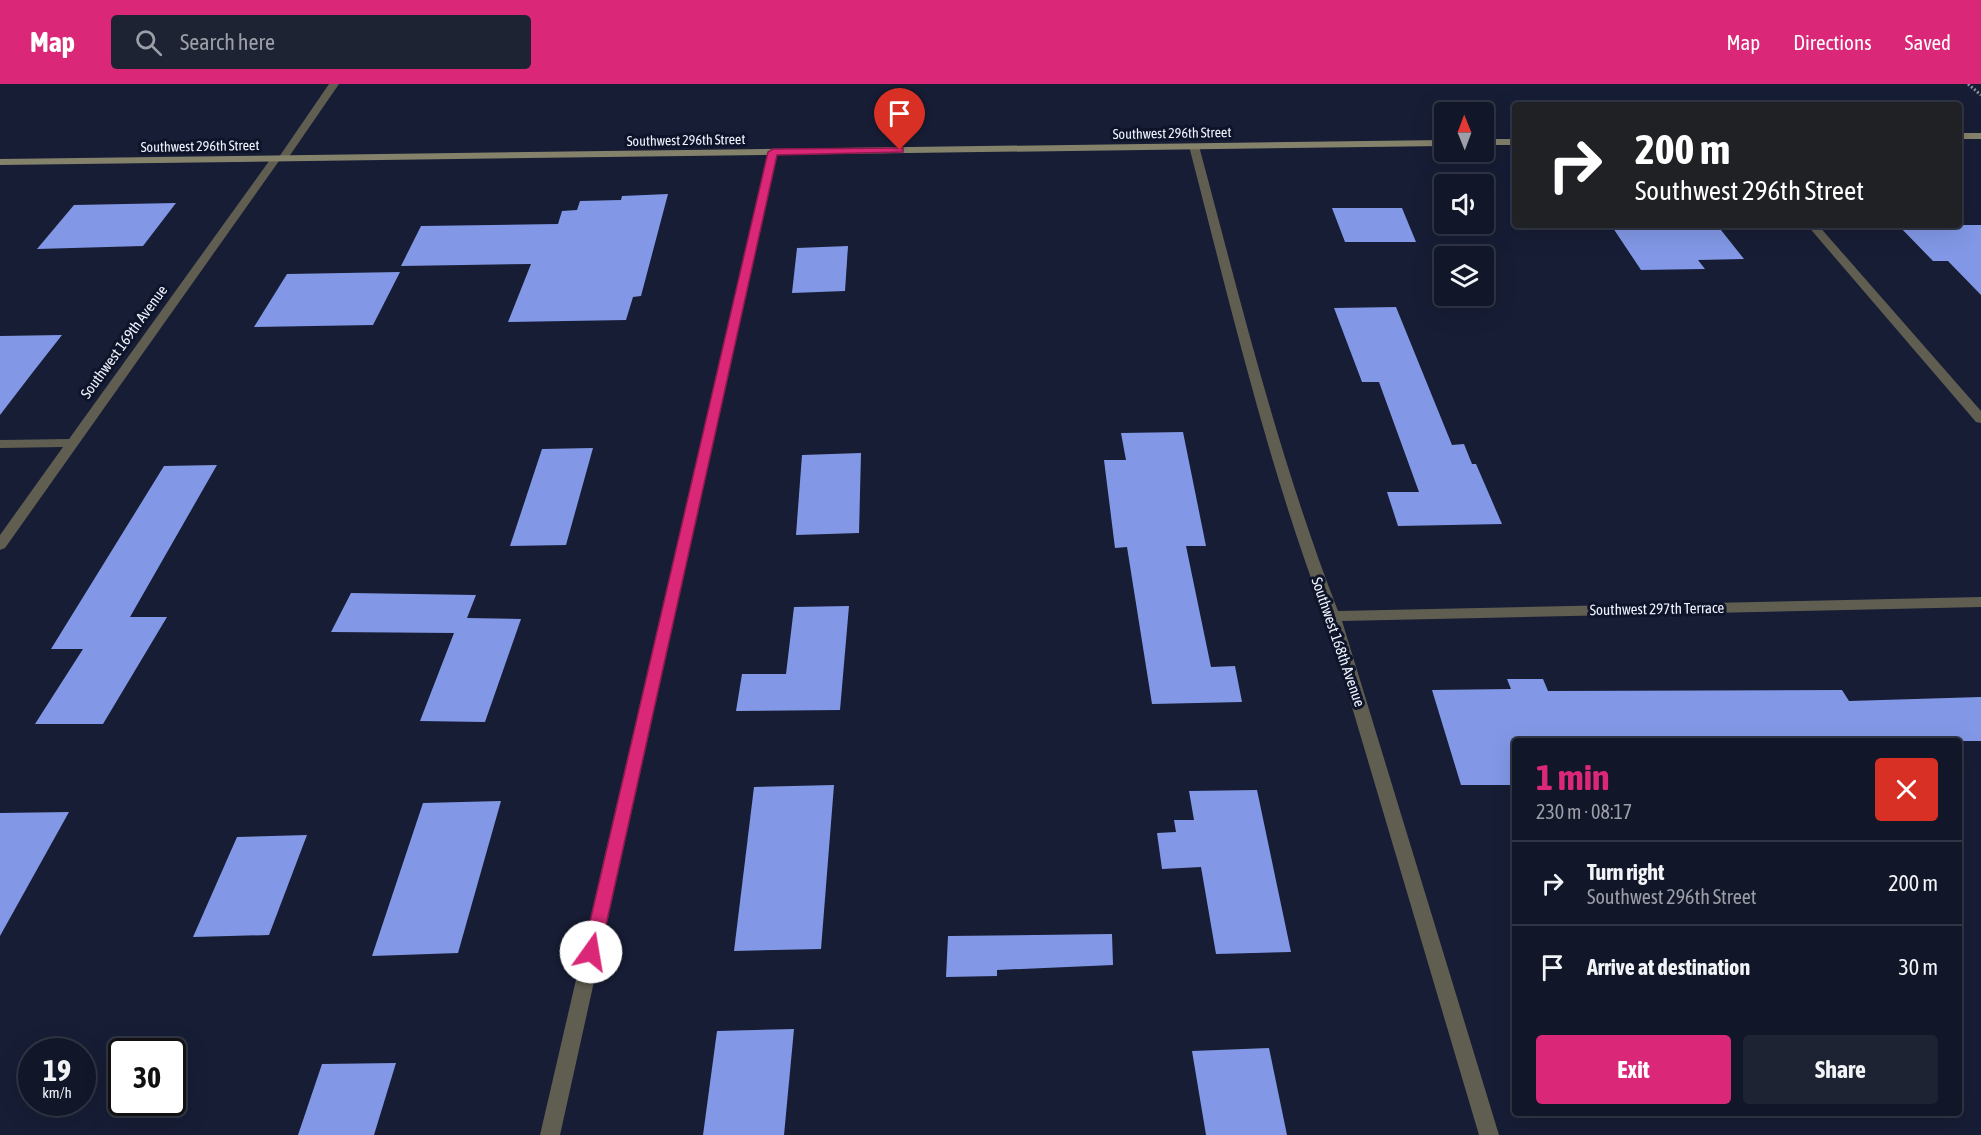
<!DOCTYPE html>
<html lang="en">
<head>
<meta charset="utf-8">
<style>
  :root { --surface:#111628; --page:#1e2334; --text:#f1f3f6; --muted:#9c9fa8; --line:#303545; --accent:#db2777 }
  body { margin:0; font-family:"Asap Condensed",sans-serif; background:var(--page); color:var(--text); height:100vh; display:flex; flex-direction:column; font-size:22px; white-space:nowrap }
  * { box-sizing:border-box; margin:0 }
  p { font-size:20px; color:var(--muted) }
  .icon { flex:none; width:33px; height:33px; fill:none; stroke:currentColor; stroke-width:2; stroke-linecap:round; stroke-linejoin:round }
  .map { position:relative; flex:1; overflow:hidden }
  .details { position:absolute; left:1512px; top:654px; width:450px; height:378px; display:flex; flex-direction:column; background:var(--surface); border-radius:6px; box-shadow:0 6px 24px #0002,0 0 0 2px var(--line) }
  .details>* { flex:none }
  .hud { position:absolute; left:1512px; top:18px; width:450px; height:126px; border-radius:6px; box-shadow:0 6px 24px #0002,0 0 0 2px var(--line); background:#202124; color:#fff; overflow:hidden }
  .needle { width:39px; rotate:359deg }
  .fabs { position:absolute; left:1434px; top:18px; display:grid; gap:12px }
  .fabs a { display:grid; place-items:center; width:60px; height:60px; border-radius:6px; background:var(--surface); box-shadow:0 6px 24px #0002,0 0 0 2px var(--line); font-size:30px }
  .speed { position:absolute; left:18px; top:954px; display:flex; gap:12px; font-size:30px; font-weight:700; text-align:center }
  .speed>* { display:grid; place-content:center; width:78px; height:78px; border-radius:50%; background:var(--surface); box-shadow:0 6px 24px #0002,0 0 0 2px var(--line); line-height:1 }
  .speed small { font-size:15px; font-weight:400 }
  .speed .limit { border:3px solid #111; border-radius:9px; background:#fff; color:#111 }
  .pin { position:absolute; display:grid; place-items:center; width:51px; height:51px; color:#fff; margin:-62px -26px; border-radius:50% 50% 50% 0; rotate:-45deg; box-shadow:0 0 6px #0007 }
  .pin .icon { rotate:45deg }
  .me { position:absolute; width:66px; margin:-33px; rotate:13deg; stroke-linejoin:round; filter:drop-shadow(0 0 4px #0008) }
  .turn { display:flex; align-items:center; gap:21px; height:126px; padding:0 24px; font-size:27px }
  .turn .icon { width:78px; height:78px; stroke-width:2.5 }
  .turn b { display:block; font-size:42px; line-height:51px }
  .round { display:grid; place-items:center; flex:none; width:63px; height:63px; border-radius:6px; background:var(--page) }
  .headline { display:flex; align-items:center; justify-content:space-between; height:102px; padding:0 24px }
  h1 { font-size:36px; font-weight:700; line-height:45px; color:var(--accent) }
  .primary-button { display:flex; gap:12px; margin-top:auto; padding:12px 24px }
  .primary-button a { flex:1; height:69px; border-radius:6px; background:var(--accent); color:#fff; font-size:24px; font-weight:700; line-height:69px; text-align:center }
  .primary-button a+a { background:var(--page); color:var(--text) }
  ul { padding:0; list-style:none }
  li { display:flex; align-items:center; gap:18px; height:84px; padding:0 24px; border-top:2px solid var(--line) }
  li div { flex:1 }
  li b { display:block; font-size:22px }
  li em { font-style:normal }
  header { display:flex; align-items:center; gap:36px; box-sizing:border-box; height:84px; padding:0 30px; background:var(--accent); color:#fff }
  header strong { font-size:28px }
  nav { display:flex; gap:33px; margin-inline-start:auto; font-size:21px }
  .search { width:420px; height:54px; background:var(--page); display:flex; align-items:center; gap:15px; box-sizing:border-box; padding:0 21px; border-radius:6px; color:var(--muted); font-size:22px }
  .map>svg:first-child { display:block }
  .building { fill:#8298e6 }
  .lines { fill:none; stroke-linecap:round; stroke-linejoin:round }
  .path { stroke:#8b90a0; stroke-width:3; stroke-dasharray:2 2; stroke-linecap:butt }
  .lane { fill:#605e51; fill-rule:evenodd }
  .street { fill:#605e51; fill-rule:evenodd }
  .secondary { fill:#85826c; fill-rule:evenodd }
  .route { fill:#db2777; stroke:#8e194d; stroke-width:1.5 }
  .labels { text-anchor:middle; stroke-width:6; stroke-linejoin:round; paint-order:stroke }
  .far-street-label { font-size:14px; fill:#eff3fd; stroke:#0e142a }
  .street-label { font-size:15px; fill:#eff3fd; stroke:#0e142a }
</style>
</head>
<body>
<header>
<strong>Map</strong>
<div class="search"><svg class="icon" aria-label="search" viewBox="0 0 24 24"><circle cx="10" cy="10" r="6"/><path d="M15 15l6 6"/></svg>Search here</div>
<nav><a>Map</a><a>Directions</a><a>Saved</a></nav>
</header>
<div class="map">
<svg width="1981" height="1051" viewBox="0 0 1981 1051">
  <rect width="100%" height="100%" fill="#171d35"/>
  <g class="building">
    <polygon points="668,110 641,212 633,213 626,236 508,238 531,180 401,182 421,142 558,140 562,127 577,126 580,117 621,116 622,112"/>
    <polygon points="176,119 143,162 37,165 74,121"/>
    <polygon points="1332,124 1402,124 1416,158 1345,158"/>
    <polygon points="1611,141 1717,141 1744,175 1698,176 1705,185 1641,186"/>
    <polygon points="1898,141 1981,141 1981,211 1948,177 1933,177"/>
    <polygon points="848,162 845,207 792,209 797,164"/>
    <polygon points="400,188 373,241 254,243 287,190"/>
    <polygon points="1396,223 1452,361 1464,360 1472,380 1476,380 1502,440 1398,442 1387,408 1419,408 1379,298 1362,298 1334,224"/>
    <polygon points="62,251 33,288 0,331 0,252"/>
    <polygon points="1183,348 1206,462 1186,462 1211,583 1235,582 1242,618 1152,620 1127,463 1115,464 1104,376 1126,376 1121,349"/>
    <polygon points="593,364 566,461 510,462 542,365"/>
    <polygon points="861,369 859,449 796,451 802,371"/>
    <polygon points="217,381 130,533 167,533 103,640 35,640 83,565 51,565 164,382"/>
    <polygon points="351,509 476,511 467,534 521,535 485,638 420,637 454,549 331,548"/>
    <polygon points="849,522 840,626 736,627 742,590 786,590 794,523"/>
    <polygon points="1507,595 1543,595 1548,607 1842,606 1849,617 1981,613 1981,657 1917,657 1914,652 1683,655 1684,657 1515,657 1515,701 1461,701 1432,606 1511,605"/>
    <polygon points="834,701 821,865 734,867 754,703"/>
    <polygon points="1257,706 1291,868 1216,870 1201,783 1162,785 1157,749 1176,748 1174,736 1194,736 1189,707"/>
    <polygon points="501,717 458,869 372,872 423,719"/>
    <polygon points="69,728 0,852 0,729"/>
    <polygon points="307,751 269,851 193,853 237,753"/>
    <polygon points="1112,850 1113,881 997,886 997,892 946,893 948,852"/>
    <polygon points="794,945 784,1051 703,1051 717,947"/>
    <polygon points="1269,964 1287,1051 1206,1051 1192,967"/>
    <polygon points="396,979 374,1051 298,1051 322,980"/>
  </g>
  <g class="lines">
    <polyline class="path" points="1968,0 1981,11"/>
    <polygon class="lane" points="1807,141 1818,141 1981,327 1981,339 1976,338"/>
    <g class="street">
      <polygon points="329,0 339,0 286,77 279,77 5,464 0,466 0,451 63,363 0,364 0,356 69,355 272,73 279,73"/>
      <path d="M1190,60L1199,62C1241,219 1279,375 1338,527L1981,513V523L1342,537L1499,1051H1479L1325,532C1267,379 1230,220 1189,62Z"/>
      <polygon points="773,65 778,68 560,1051 540,1051 768,68"/>
    </g>
    <g class="secondary">
      <rect x="1959" y="49" width="22" height="6"/>
      <rect x="1484" y="55" width="31" height="6"/>
      <polygon points="1444,56 1444,62 0,81 0,75"/>
    </g>
  </g>
  <polygon class="route" points="900,64 903,64 903,68 777,71 600,868 597,873 591,876 585,873 583,868 768,68 773,65"/>
  <g class="labels">
    <g class="far-street-label">
      <text transform="translate(1172 49) rotate(-1)" y="5">Southwest 296th Street</text>
      <text transform="translate(686 56) rotate(-1)" y="5">Southwest 296th Street</text>
      <text transform="translate(200 62) rotate(-1)" y="5">Southwest 296th Street</text>
    </g>
    <g class="street-label">
      <text transform="translate(124 258) rotate(-54)" y="5">Southwest 169th Avenue</text>
      <text transform="translate(1657 525) rotate(-1)" y="5">Southwest 297th Terrace</text>
      <text transform="translate(1338 558) rotate(71)" y="5">Southwest 168th Avenue</text>
    </g>
  </g>
</svg>
<div class="fabs">
<a><svg class="needle" viewBox="-14 -14 28 28"><path d="M0-13l5 13h-10z" fill="#e53935"/><path d="M0 13l5-13h-10z" fill="#9c9fa8"/></svg></a>
<a><svg class="icon" aria-label="sound" viewBox="0 0 24 24"><path d="M4 9h4l5-4v14l-5-4H4zM17 9q2 3 0 6"/></svg></a>
<a><svg class="icon" aria-label="layers" viewBox="0 0 24 24"><path d="M12 4l9 5-9 5-9-5zM3 14l9 5 9-5"/></svg></a>
</div>
<div class="speed"><div>19<small>km/h</small></div><div class="limit">30</div></div>
<div class="pin" style="left:900px;top:66px;background:#d93025"><svg class="icon" aria-label="arrive" viewBox="0 0 24 24"><path d="M6 21V4h12l-3 4 3 4H6"/></svg></div>
<svg class="me" style="left:591px;top:868px" viewBox="-20 -20 40 40"><circle r="19" fill="#fff"/><path d="M0-13L10 11 0 6-10 11z" fill="#db2777"/></svg>
<div class="hud">
<div class="turn"><svg class="icon" aria-label="right" viewBox="0 0 24 24"><path d="M7 20v-9h11M14 6l5 5-5 5"/></svg><div><b>200 m</b>Southwest 296th Street</div></div>
</div>
<section class="details">
<div class="headline"><div><h1>1 min</h1><p>230 m · 08:17</p></div><a class="round" style="background:#d93025;color:#fff"><svg class="icon" aria-label="close" viewBox="0 0 24 24"><path d="M6 6l12 12M18 6L6 18"/></svg></a></div>
<ul>
<li><svg class="icon" aria-label="right" viewBox="0 0 24 24"><path d="M7 20v-9h11M14 6l5 5-5 5"/></svg><div><b>Turn right</b><p>Southwest 296th Street</p></div><em>200 m</em></li>
<li><svg class="icon" aria-label="arrive" viewBox="0 0 24 24"><path d="M6 21V4h12l-3 4 3 4H6"/></svg><div><b>Arrive at destination</b></div><em>30 m</em></li>
</ul>
<div class="primary-button"><a>Exit</a><a>Share</a></div>
</section>
</div>
</body>
</html>
